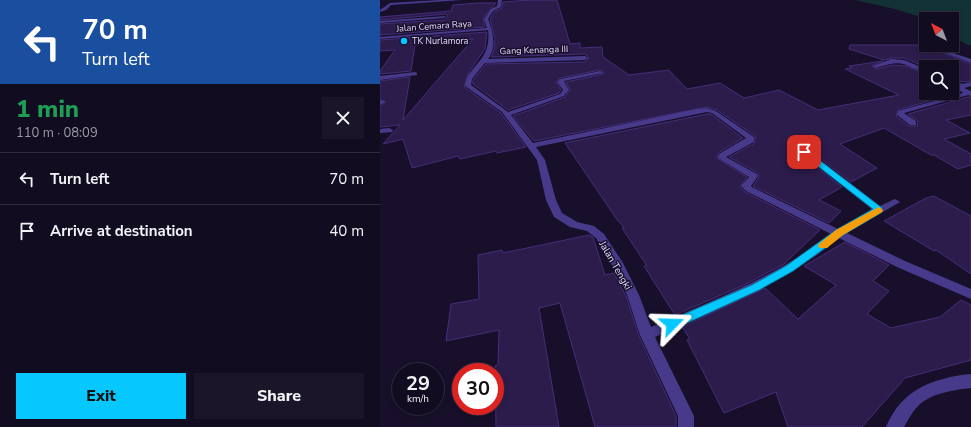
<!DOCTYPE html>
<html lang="en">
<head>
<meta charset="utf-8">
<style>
  :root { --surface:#120c20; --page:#1b1529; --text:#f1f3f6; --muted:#9c9ba5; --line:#312c3e; --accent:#06c8ff }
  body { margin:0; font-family:"Nunito Sans",sans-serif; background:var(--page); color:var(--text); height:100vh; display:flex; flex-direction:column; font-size:15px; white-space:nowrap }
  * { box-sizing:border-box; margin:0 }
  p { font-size:13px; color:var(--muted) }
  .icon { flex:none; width:22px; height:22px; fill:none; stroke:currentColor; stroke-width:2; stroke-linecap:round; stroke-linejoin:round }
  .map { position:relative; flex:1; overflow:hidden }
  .side { display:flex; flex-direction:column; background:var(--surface); width:380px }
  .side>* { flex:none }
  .banner { background:#1a4fa0; color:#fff; overflow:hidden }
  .needle { width:26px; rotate:318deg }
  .buttons { position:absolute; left:539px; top:12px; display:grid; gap:8px }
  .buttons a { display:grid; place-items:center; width:40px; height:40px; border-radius:0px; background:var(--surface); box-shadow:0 2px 6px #0003,0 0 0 1px var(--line); font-size:20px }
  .speed { position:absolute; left:12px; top:363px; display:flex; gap:8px; font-size:20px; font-weight:700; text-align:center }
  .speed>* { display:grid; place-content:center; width:52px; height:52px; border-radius:50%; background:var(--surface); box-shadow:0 2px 6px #0003,0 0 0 1px var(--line); line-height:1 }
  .speed small { font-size:10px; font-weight:400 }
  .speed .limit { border:6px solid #d22; background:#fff; color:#111 }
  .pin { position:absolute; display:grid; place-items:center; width:34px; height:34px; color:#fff; margin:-17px; border-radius:8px; box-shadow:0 2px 6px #0006 }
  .me { position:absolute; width:44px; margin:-22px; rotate:68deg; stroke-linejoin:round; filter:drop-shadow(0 0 3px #0008) }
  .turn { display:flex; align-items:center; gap:14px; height:84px; padding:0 16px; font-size:18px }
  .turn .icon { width:52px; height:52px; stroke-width:2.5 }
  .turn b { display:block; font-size:28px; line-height:34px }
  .round { display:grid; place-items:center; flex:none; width:42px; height:42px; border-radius:0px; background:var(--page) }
  .summary { display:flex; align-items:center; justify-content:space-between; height:68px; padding:0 16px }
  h1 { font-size:24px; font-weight:800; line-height:30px; color:#1e9e55 }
  .button { display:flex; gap:8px; margin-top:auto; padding:8px 16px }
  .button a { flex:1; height:46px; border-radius:0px; background:var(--accent); color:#111; font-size:16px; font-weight:800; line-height:46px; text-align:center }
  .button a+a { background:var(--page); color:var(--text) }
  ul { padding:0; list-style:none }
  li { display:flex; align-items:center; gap:12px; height:52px; padding:0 16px; border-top:1px solid var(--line) }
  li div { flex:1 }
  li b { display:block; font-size:15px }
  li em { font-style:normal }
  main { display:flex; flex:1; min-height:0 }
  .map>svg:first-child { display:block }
  .green { fill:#133235 }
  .building { fill:#2c1c4c; stroke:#452d79 }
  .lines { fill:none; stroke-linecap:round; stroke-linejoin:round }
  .minor { fill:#473a8b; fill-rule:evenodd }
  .route { fill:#06c8ff; stroke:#0482a6 }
  .slow { fill:#f59e0b }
  .poi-dot { fill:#06c8ff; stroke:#18102b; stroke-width:1.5 }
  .labels { text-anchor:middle; stroke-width:3; stroke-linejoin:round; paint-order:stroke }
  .far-street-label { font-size:9px; fill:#e3daff; stroke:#18102b }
  .far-poi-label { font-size:9px; fill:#e3daff; stroke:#18102b; text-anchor:start }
  .street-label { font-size:10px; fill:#e3daff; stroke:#18102b }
</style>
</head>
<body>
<main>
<section class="side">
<div class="banner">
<div class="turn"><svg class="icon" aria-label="left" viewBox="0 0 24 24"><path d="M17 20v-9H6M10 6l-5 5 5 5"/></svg><div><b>70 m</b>Turn left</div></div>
</div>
<div class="summary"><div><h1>1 min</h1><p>110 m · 08:09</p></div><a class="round"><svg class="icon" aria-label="close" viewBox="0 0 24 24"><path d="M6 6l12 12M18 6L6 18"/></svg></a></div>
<ul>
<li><svg class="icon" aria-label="left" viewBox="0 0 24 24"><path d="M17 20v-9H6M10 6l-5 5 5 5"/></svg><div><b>Turn left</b></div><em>70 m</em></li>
<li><svg class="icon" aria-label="arrive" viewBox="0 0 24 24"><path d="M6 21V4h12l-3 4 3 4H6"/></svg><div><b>Arrive at destination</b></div><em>40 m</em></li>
</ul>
<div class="button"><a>Exit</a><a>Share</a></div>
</section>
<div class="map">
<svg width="591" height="427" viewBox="0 0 591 427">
  <rect width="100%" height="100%" fill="#18102b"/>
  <polygon class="green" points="475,0 591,0 591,45 588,45 572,37 572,19 547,19 515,9"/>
  <g class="building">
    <polygon points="150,0 177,0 190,44 200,43 200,48 222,47 223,57 249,75 289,70 307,89 340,83 364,98 399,90 438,110 519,95 465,69 472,68 469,66 503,61 492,66 496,69 513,65 526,66 546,74 546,93 572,93 572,86 578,88 580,92 518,110 516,116 529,126 537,126 538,121 528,114 588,97 591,97 591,115 566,120 590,133 564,139 591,154 591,165 578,169 554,155 551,155 504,128 460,144 497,168 471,182 428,149 421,148 419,153 462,187 439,200 461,211 449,223 373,186 379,177 378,173 349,157 375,143 375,136 337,110 327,107 154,141 133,116 185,97 190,90 186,82 223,74 224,73 220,70 180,78 176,82 181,90 179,93 128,110 93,84 93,80 106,64 205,62 209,58 205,54 111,57 114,50 115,39 110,19 114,12 122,8 123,2"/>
    <polygon points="97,3 116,3 103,18 105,27 0,35 0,24 64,20 68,16 66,14 0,20 0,17 71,11 73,5"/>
    <polygon points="107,32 105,49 89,72 84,87 121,113 146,147 117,153 116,151 80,159 78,156 32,168 23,139 3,144 20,125 0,127 0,106 6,102 0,99 0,81 30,77 23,120 93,39 35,45 31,71 0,74 0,71 15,50 0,51 0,40"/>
    <polygon points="470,45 544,45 591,64 591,81 583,82 572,79 572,67 546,67 524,58 511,58 504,60 469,49"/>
    <polygon points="327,114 331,114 363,138 338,153 337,158 367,177 360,187 365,192 440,230 404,264 364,285 295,315 264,266 267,266 242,228 244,227 238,221 185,143"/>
    <polygon points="554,196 591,216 591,274 556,250 554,251 504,221 546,198"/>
    <polygon points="209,235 213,237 225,275 234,273 246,296 259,336 296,416 296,427 215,427 180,303 159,308 179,427 116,427 115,366 118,365 119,330 66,341 71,304 99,299 98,255 122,250 123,253"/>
    <polygon points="465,242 509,265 493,281 509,291 487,314 511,328 560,317 581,300 591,305 591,360 525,378 482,427 408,427 396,392 344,413 307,340 310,339 302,327 385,288 418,319 456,285 424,266"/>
  </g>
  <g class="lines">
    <g class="minor">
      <polygon points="60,0 82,0 11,5 6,10 0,12 0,10 10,3"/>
      <path d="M118,0H122L121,7L113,11L108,19C113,31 117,48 108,59L205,56L208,58L205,60L105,63L92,79L91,85L128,112L180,94L183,90L177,82L180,79L220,71L223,73L184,81L189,90L184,96L131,115L153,143L317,109L327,108L336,111L374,137V142L346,157L377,174L378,176L371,186L372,187L458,229L493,210L420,152L421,150H427L500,206L515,199L520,202L467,233L525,261L591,289V299L517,267L459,238C405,283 338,309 275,337L314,416V427H298V416L260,335L247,295L231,263L216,238L207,231L190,227L174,217L166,200L157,160L122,112L85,86C88,64 112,62 108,30L0,39V37L107,28L104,19L111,9L117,6ZM327,112L332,113L366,138L339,154L338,158L369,177L361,186L366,191L451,234C398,276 333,300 271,327L259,295L243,263L224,234L214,226L197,222L182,213L176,200L165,160L156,147Z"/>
      <polygon points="66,16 64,18 0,23 0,21"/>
      <polygon points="555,47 591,59 591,63 555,49"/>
      <path d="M511,59L524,60L546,69V73C519,64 526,59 496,68L493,66Z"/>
      <polygon points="35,72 37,73 37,75 0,80 0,76"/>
      <polygon points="572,80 583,84 591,82 591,86 584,88 591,91 591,96 588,95 524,113 536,121 536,125 530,125 517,115 518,111 583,93 579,90 579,87 572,84"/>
      <polygon points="0,100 4,101 5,102 0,105"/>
      <polygon points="9,128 13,130 12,132 0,133 0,129"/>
      <path d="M591,374V388C574,390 551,393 538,406C532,412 528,420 524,427H506C522,389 553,378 591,374Z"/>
    </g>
  </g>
  <polygon class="route" points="421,150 426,150 502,208 502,212 463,235 413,271 379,290 296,328 292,329 288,328 286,324 288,321 372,285 406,266 456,230 493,209 421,153"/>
  <polygon class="slow" points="499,207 503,210 502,212 463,235 447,248 440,248 438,246 440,243 456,230"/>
  <circle class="poi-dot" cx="24" cy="41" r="4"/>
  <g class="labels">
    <g class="far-street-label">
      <text transform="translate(54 26) rotate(-4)" y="3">Jalan Cemara Raya</text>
      <text transform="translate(154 50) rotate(-2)" y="3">Gang Kenanga III</text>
    </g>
    <g class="far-poi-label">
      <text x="32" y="44">TK Nurlamora</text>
    </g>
    <g class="street-label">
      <text transform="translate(236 265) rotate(60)" y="4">Jalan Tengki</text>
    </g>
  </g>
</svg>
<div class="buttons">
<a><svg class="needle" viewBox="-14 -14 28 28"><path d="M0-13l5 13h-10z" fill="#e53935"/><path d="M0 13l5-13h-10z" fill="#9c9ba5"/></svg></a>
<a><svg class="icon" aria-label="search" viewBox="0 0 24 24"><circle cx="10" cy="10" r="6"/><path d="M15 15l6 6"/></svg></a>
</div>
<div class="speed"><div>29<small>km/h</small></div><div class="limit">30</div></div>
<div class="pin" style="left:424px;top:152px;background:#d93025"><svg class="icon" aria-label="arrive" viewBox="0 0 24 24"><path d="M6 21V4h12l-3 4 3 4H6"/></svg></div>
<svg class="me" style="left:292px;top:324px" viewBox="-20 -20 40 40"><path d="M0-17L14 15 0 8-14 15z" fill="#06c8ff" stroke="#fff" stroke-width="4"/></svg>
</div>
</main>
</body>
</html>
